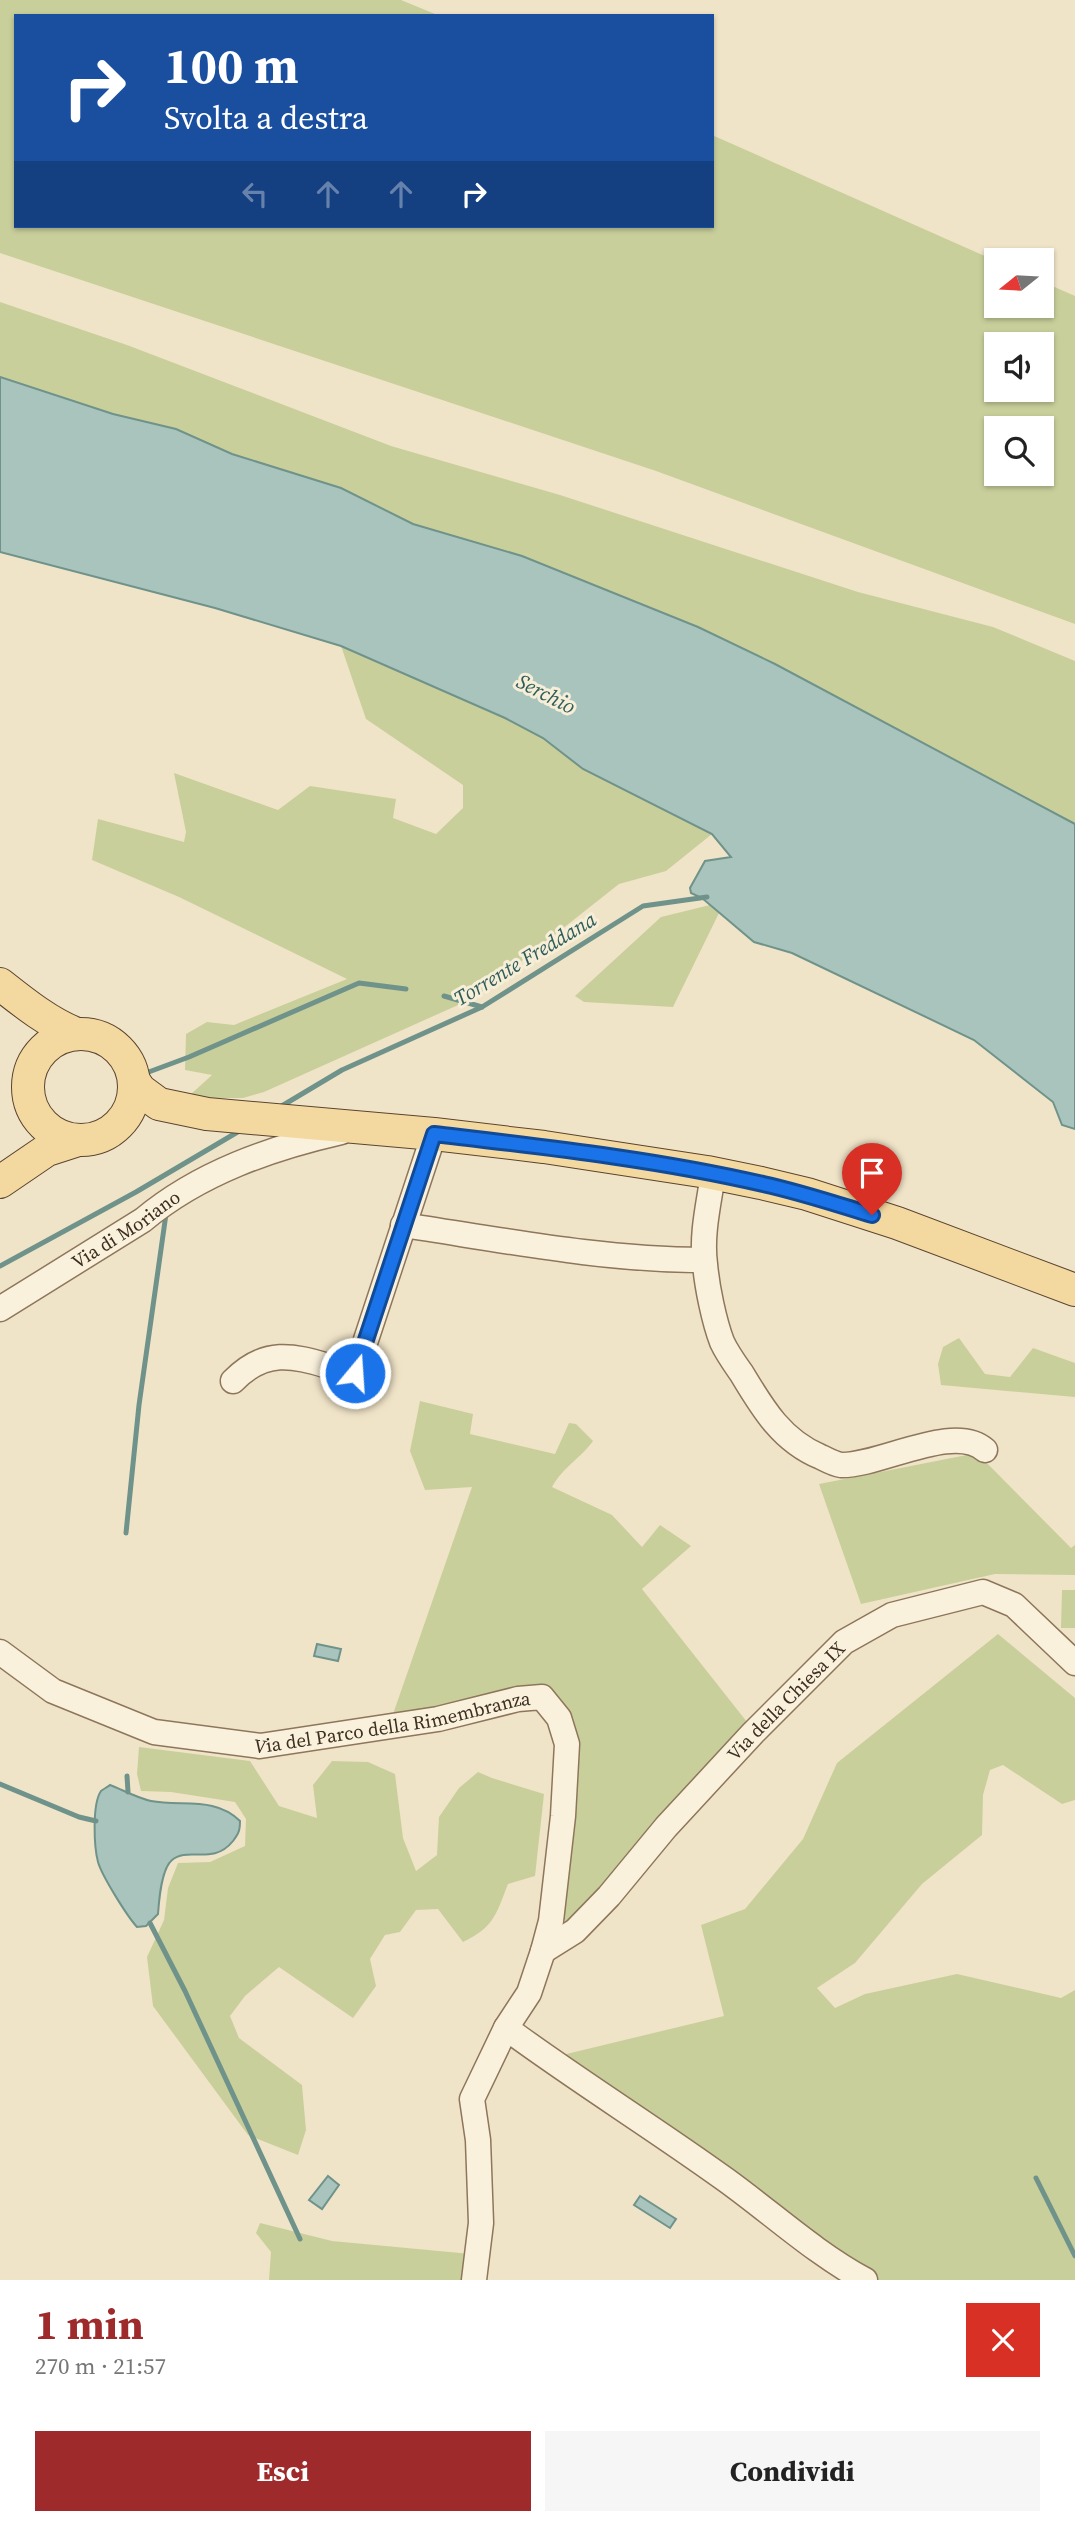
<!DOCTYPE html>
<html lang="it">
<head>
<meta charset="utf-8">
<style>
  :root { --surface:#fff; --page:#f6f6f6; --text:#222; --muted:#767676; --accent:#9e2a2b }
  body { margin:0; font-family:"Source Serif 4",serif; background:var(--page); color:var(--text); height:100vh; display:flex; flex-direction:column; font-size:26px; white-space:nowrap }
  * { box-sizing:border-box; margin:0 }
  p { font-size:23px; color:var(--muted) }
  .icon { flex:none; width:38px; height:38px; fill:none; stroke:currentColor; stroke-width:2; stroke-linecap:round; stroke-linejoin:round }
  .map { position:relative; height:2280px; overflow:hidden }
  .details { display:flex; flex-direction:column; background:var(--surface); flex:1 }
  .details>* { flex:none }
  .banner { position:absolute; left:14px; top:14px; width:700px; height:214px; border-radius:0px; box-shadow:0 2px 5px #0004; background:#1a4fa0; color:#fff; overflow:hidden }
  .needle { width:46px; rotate:252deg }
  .fabs { position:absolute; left:984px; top:248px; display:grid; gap:14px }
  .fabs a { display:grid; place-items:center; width:70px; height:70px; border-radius:0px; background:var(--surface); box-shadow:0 2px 5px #0004; font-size:35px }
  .pin { position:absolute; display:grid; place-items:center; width:60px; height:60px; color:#fff; margin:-72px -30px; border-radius:50% 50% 50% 0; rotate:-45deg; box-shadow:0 0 7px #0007 }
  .pin .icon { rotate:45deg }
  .me { position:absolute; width:77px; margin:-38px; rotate:18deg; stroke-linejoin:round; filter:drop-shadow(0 0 5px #0008) }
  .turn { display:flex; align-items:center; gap:24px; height:147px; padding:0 35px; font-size:32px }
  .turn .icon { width:91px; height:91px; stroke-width:2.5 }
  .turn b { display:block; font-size:49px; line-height:60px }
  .lanes { display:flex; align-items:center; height:66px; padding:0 35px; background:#0003; justify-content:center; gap:35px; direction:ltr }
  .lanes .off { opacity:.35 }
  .round { display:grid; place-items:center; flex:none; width:74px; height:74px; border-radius:0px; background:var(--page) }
  .headline { display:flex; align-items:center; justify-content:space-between; height:119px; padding:0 35px }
  h1 { font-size:42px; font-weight:700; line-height:52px; color:var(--accent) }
  .button { display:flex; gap:14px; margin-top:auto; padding:14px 35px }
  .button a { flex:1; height:80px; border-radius:0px; background:var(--accent); color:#fff; font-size:28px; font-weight:700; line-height:80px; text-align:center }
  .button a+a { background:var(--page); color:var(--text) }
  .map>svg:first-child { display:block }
  .green { fill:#c9cf9b; fill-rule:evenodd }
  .water { fill:#a9c4bc; stroke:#6f938a; stroke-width:2 }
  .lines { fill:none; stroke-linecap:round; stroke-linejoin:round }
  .stream { stroke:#6f938a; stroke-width:5 }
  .minor-casing { stroke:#8d765c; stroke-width:27 }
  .major-casing { stroke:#5b4430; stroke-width:34 }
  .minor { stroke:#faf1dc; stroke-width:24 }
  .major { stroke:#f3d9a0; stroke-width:32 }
  .route-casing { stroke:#114b97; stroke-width:18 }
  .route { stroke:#1a73e8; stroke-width:12 }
  .labels { text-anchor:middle; stroke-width:6; stroke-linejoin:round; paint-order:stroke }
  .street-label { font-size:19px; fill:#3d2e20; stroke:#f7eed8 }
  .water-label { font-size:21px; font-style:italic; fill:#2f5d5a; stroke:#f7eed8 }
</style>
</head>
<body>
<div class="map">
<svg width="1075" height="2280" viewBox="0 0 1075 2280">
  <rect width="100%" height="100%" fill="#f0e4c8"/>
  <g class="green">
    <path d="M0,0H401L440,16H16V226H712V135L996,261V306H1041V281L1075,296V624L656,471L0,253ZM996,345H1041V390H996ZM996,429H1041V474H996Z"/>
    <polygon points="0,302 127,345 391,446 560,495 858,592 993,627 1075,661 1075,824 775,664 698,627 522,556 413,524 232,454 176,429 113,414 0,377"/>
    <polygon points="341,646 505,718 543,738 583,769 712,834 666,871 619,884 476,997 264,1092 243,1098 194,1098 190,1095 212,1075 185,1070 186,1034 207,1022 234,1025 347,979 179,897 92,860 98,819 184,842 186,832 174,773 278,810 310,786 396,799 393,818 436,834 463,808 463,785 366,719"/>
    <polygon points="710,905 719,913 673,1007 584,1002 575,996 661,917"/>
    <polygon points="959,1338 985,1374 1010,1377 1033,1348 1075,1363 1075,1397 941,1385 938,1364 943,1347"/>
    <path d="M420,1401L473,1414L470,1434L555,1454L569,1423L576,1424L593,1441C579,1460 564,1466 552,1487L612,1515L642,1547L660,1525L691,1546L642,1589L747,1722L642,1847L567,1923L560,1915L570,1738L521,1687L392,1717L472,1487L425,1490L410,1451Z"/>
    <polygon points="977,1453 1071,1548 1075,1545 1075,1575 995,1574 861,1604 819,1484"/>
    <polygon points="1062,1590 1075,1590 1075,1628 1061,1628"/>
    <polygon points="998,1634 1075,1698 1075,1800 1062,1804 1003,1765 990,1770 983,1795 982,1835 922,1884 855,1963 817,1988 835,2008 865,1994 957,1974 1061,1998 1075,1990 1075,2280 867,2280 554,2057 724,2016 701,1925 745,1909 803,1839 837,1763"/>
    <path d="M139,1747L250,1761L279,1806L317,1818L313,1785L332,1761L368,1762L395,1774L403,1838L416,1871L437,1855L439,1817L459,1788L478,1772L492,1778L544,1794L535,1876L508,1884C496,1915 494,1927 463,1942L438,1909L416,1910L400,1932L385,1935L370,1959L376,1986L353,2018L279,1967L245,1996L230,2016L239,2038L302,2085L306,2130L298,2155L248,2135L153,2006L147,1957L164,1920L168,1888L178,1863L210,1862L245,1846L246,1819L235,1802L171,1792L141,1791L137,1774Z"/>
    <polygon points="260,2223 332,2241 471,2254 469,2280 269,2280 271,2252 256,2233"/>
  </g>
  <g class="water">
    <polygon points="0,377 113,414 176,429 232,454 341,488 413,524 522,556 698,627 775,664 1075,824 1075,1129 1062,1125 1053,1102 974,1040 792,953 754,942 702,898 691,893 690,888 705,861 731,857 712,834 583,769 543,738 505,718 341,646 215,608 0,552"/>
    <polygon points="317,1644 341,1649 338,1661 314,1656"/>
    <path d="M110,1785C123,1790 137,1798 151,1801C182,1807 215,1796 240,1821C240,1830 239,1833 233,1841C213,1866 188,1846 172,1860C161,1869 159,1901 158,1914L146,1926L137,1927C127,1916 102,1876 98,1862C94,1847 92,1804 101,1791C102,1790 109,1786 110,1785Z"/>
    <polygon points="328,2176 339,2185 322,2209 309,2200"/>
    <polygon points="640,2196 676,2219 670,2228 634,2205"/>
  </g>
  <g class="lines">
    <g class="stream">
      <polyline points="444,996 482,1007"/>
      <polyline points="146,1073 189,1057 359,983 406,989"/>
      <polyline points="280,1107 342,1070 482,1007 643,906 707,897"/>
      <polyline points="0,1266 136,1192 241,1130"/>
      <polyline points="126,1533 139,1405 166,1214"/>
      <polyline points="127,1776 128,1792"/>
      <polyline points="0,1784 79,1817 96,1821"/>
      <polyline points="150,1923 185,1991 300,2239"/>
      <polyline points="1036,2178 1075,2256"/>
    </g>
    <g class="minor-casing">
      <g id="minor">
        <path d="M713,1174C709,1203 701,1234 705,1264C707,1287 714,1321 722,1342C727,1353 735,1364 742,1374C763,1409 782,1441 821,1457C827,1460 834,1464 841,1465C880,1466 954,1422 985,1450"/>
        <path d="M403,1225C503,1240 603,1260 704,1260"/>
        <path id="s1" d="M0,1309L143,1220C199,1173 271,1148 341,1132"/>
        <path d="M233,1381C273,1340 306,1362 355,1373L434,1134"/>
        <path id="s2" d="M0,1652L53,1691L154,1732L260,1746L438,1719L518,1699L542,1697L559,1718L567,1744L563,1816L551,1921L543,1951L529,1993L506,2028L472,2099L478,2140L481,2223L474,2280"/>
        <path id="s3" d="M543,1951L575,1931L609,1896L666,1827L753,1733L844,1642L892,1615L983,1592L1014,1605L1075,1663"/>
        <path d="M506,2028C578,2081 654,2128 726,2180C773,2214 815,2253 865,2280"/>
      </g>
    </g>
    <g class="major-casing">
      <g id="major">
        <path d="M0,984C24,1003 49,1023 77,1034"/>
        <circle cx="81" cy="1087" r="53"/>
        <polyline points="134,1081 140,1090 159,1104 207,1114 434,1134 544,1147 707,1172 761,1183 807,1194 897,1223 1075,1290"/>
        <polyline points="0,1182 47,1150 78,1140"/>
      </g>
    </g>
    <use href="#minor" class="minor"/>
    <use href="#major" class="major"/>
  </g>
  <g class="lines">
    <g class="route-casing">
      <path id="route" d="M355,1373L434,1134C544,1147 655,1159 763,1184C800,1192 836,1204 872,1215"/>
    </g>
    <use href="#route" class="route"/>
  </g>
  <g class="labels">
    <g class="street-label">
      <text dy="7" stroke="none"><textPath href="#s1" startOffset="149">Via di Moriano</textPath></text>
      <text dy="7" stroke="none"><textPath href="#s3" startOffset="350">Via della Chiesa IX</textPath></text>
      <text dy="7" stroke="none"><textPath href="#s2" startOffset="416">Via del Parco della Rimembranza</textPath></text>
    </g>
    <g class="water-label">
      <text transform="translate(546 694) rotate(27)" y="7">Serchio</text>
      <text transform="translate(525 959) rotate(-31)" y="7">Torrente Freddana</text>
    </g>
  </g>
</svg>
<div class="fabs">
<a><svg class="needle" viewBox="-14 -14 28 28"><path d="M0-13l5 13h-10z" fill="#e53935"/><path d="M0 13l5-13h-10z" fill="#767676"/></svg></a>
<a><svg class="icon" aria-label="sound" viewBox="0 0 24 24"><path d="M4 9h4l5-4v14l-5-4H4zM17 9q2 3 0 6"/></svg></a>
<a><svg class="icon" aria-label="search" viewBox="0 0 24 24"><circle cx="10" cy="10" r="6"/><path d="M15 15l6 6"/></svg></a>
</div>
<div class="pin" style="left:872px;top:1215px;background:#d93025"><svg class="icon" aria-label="arrive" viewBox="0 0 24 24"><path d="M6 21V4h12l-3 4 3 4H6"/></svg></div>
<svg class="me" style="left:355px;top:1373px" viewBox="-20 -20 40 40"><circle r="17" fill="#1a73e8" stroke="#fff" stroke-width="3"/><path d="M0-11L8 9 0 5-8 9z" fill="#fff"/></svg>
<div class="banner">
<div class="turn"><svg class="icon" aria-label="right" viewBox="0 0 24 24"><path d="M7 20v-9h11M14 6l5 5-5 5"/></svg><div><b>100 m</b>Svolta a destra</div></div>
<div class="lanes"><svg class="icon off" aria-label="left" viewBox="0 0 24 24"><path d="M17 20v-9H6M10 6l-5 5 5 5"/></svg><svg class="icon off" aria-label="ahead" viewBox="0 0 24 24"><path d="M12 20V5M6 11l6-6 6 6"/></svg><svg class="icon off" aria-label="ahead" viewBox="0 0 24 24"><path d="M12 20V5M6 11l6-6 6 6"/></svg><svg class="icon" aria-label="right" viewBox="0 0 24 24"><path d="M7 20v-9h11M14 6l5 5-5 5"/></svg></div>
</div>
</div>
<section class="details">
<div class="headline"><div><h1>1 min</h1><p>270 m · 21:57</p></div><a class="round" style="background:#d93025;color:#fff"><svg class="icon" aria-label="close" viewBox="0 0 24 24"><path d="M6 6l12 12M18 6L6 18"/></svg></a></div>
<div class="button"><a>Esci</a><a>Condividi</a></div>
</section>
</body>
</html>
